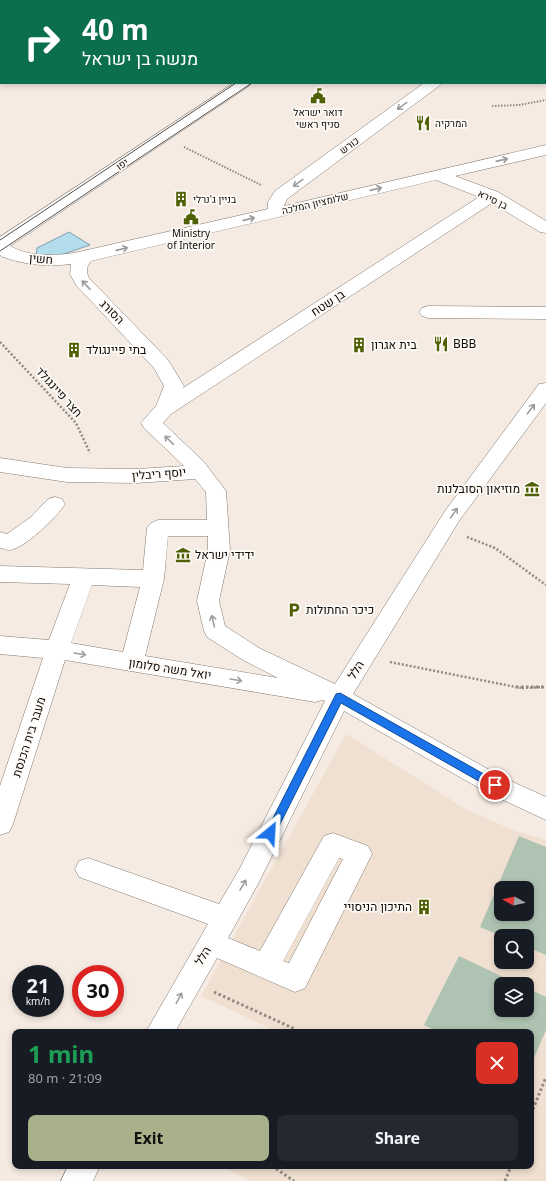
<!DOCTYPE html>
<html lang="en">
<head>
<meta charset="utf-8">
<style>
  :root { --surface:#171b24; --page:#242831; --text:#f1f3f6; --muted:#9ea1a6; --accent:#a9b18a }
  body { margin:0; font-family:"Noto Sans",Heebo,sans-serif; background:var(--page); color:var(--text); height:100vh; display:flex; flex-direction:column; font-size:15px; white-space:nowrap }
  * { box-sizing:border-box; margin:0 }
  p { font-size:13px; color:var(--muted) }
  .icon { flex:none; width:22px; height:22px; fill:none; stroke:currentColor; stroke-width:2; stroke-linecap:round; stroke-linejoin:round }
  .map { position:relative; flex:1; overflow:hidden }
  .side { position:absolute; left:12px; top:1029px; width:522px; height:140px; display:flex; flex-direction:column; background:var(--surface); border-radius:8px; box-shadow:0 2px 6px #0003 }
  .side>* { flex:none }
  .banner { position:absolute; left:0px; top:0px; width:546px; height:84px; box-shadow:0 2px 6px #0003; background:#0b6e4f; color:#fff; overflow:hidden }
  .needle { width:26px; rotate:278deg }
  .fabs { position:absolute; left:494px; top:881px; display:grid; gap:8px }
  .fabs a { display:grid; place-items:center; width:40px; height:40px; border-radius:8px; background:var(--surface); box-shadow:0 2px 6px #0003; font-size:20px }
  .speed { position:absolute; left:12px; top:965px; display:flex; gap:8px; font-size:20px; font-weight:700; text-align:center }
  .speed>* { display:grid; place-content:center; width:52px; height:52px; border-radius:50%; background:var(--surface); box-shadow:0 2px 6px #0003; line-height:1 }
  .speed small { font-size:10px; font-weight:400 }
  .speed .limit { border:6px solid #d22; background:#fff; color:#111 }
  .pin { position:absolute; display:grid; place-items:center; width:34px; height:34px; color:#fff; margin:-17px; border:2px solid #fff; border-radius:50%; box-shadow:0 1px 4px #0007 }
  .me { position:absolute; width:44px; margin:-22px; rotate:27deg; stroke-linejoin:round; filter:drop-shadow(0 0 3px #0008) }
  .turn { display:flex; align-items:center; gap:14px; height:84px; padding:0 16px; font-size:18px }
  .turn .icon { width:52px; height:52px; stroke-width:2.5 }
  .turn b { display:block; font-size:28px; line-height:34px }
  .round { display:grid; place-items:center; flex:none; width:42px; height:42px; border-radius:8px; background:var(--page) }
  .head { display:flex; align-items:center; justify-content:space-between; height:68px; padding:0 16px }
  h1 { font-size:24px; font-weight:700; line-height:30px; color:#1e9e55 }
  .button { display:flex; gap:8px; margin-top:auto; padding:8px 16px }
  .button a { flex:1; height:46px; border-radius:8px; background:var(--accent); color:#111; font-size:16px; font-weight:700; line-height:46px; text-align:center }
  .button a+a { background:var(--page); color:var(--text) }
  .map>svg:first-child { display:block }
  .built { fill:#f0e0d1; fill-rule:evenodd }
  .green { fill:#aec3b2; fill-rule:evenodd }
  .water { fill:#b3dced; stroke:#829da8 }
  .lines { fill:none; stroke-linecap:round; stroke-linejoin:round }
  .minor-casing { stroke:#827971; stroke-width:1 }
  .path-far2 { stroke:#928a83; stroke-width:2; stroke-dasharray:1.5 1.5; stroke-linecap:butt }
  .path-far1 { stroke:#928a83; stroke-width:2.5; stroke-dasharray:2 2; stroke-linecap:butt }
  .path { stroke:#928a83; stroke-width:3; stroke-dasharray:2.5 2.5; stroke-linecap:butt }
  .minor { fill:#fff; fill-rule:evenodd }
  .tram { stroke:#524c47; stroke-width:1 }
  .oneway { stroke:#9f9d9c }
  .route { fill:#1a73e8; stroke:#114b97 }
  .labels { text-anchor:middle; stroke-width:3.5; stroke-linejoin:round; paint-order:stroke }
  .far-poi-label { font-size:10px; fill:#0f0b08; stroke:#fefaf6 }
  .far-street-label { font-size:10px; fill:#0f0b08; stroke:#fefaf6 }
  .street-label { font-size:12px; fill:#0f0b08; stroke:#fefaf6 }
  .poi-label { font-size:12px; fill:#0f0b08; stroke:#fefaf6; text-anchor:start }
</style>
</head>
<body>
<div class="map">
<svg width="546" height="1181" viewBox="0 0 546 1181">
  <rect width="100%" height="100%" fill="#f6ebe2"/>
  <path class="built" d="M346,734L469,811L516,831L546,840V1181H251L221,1166H531V1032H278L201,996ZM501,888H527V914H501ZM501,936H527V962H501ZM501,984H527V1010H501Z"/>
  <g class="green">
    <path d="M519,836L546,847V955L527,947V936H501L480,927ZM501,888H527V914H501Z"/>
    <polygon points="459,956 518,984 501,984 501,1010 527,1010 527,988 546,997 546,1030 531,1065 531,1032 438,1032 424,1025"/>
  </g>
  <polygon class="water" points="69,232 90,245 35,264 37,248"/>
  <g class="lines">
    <g class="minor-casing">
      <g id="minor">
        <polygon points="296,0 310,0 311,1 297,1"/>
        <rect x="335" y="0" width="14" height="1"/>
        <polygon points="401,0 417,0 418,1 402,1"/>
        <polygon points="545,59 546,60 546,70 545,69"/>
        <path d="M234,83H252L249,86L10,246C30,257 52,256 74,253L268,209V202L275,191L424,83H442L439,86L287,199L284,206L546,145V155L455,176L498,192L546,221V233L540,232L492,203L171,414L163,423L204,462L226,491L230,550L219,601L225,626L259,648L335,684L445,511L539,384L546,383V403L459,521L353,694L504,778L546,797V820L486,792L344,711L258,884L228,938L260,951L324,836L333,833L368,846L372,854L305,988L295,992L217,958L175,1032H146L208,924L79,877L75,869L79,861L88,858L219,904L240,868L325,701L323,700L315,702L65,660L13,824L9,832L0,835V786L43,658L0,654V636L49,640L70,584L0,582V566L143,570L147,528L151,523L158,520H207L206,492L195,479L136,483L67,482L0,472V458L67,468L136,469L184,466L144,428L141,423L156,406L164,386L154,368L76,285L70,274L71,264C47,267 26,265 3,257L0,255V237ZM436,180L479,197L183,388L184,386L168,360L89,278C86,272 86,267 91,261ZM168,536H208V550L197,601L204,631L207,637L243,660L278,678L145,656L164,579ZM92,585L140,587L123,652L71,643ZM339,858L343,859L289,963L283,961Z"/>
        <polygon points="428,306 546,307 546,319 428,318 422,316 419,312 422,308"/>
        <path d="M55,497L62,499L65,504C58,516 23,550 9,550C6,550 3,548 0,548V532L7,534L31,517L48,499Z"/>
        <polygon points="68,1166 100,1166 93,1181 61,1181"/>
      </g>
    </g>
    <g class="path-far2">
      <polyline points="492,106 519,105 546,100"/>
      <polyline points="184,147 261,185"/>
    </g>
    <g class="path-far1">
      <polyline points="0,342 76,423 90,453"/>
      <polyline points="467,537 495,548 546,585"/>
      <polyline points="390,662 521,688"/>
      <polyline points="522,688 546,687"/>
    </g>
    <g class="path">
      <polyline points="516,687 546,687"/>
      <polyline points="214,992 295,1029 293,1032"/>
      <polyline points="531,1114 546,1077"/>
      <polyline points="272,1166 294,1181"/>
      <polyline points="505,1181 511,1166"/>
    </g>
    <use href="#minor" class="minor"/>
    <g class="tram">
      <polyline points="0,240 236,83"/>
      <polyline points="0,251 252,83"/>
    </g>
  </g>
  <defs><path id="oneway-shaft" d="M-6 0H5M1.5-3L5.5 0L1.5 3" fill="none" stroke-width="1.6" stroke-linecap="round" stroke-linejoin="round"/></defs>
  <g class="oneway">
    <use href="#oneway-shaft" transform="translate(402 106) rotate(144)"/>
    <use href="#oneway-shaft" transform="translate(502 160) rotate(-13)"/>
    <use href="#oneway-shaft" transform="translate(298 183) rotate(144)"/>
    <use href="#oneway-shaft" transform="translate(376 189) rotate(-13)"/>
    <use href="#oneway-shaft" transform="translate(249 219) rotate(-13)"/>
    <use href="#oneway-shaft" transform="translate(122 249) rotate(-13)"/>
    <use href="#oneway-shaft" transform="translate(86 285) rotate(-133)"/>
    <use href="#oneway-shaft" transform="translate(531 409) rotate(-53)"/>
    <use href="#oneway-shaft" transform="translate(169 440) rotate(-136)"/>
    <use href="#oneway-shaft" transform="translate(454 513) rotate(-55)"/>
    <use href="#oneway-shaft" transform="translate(213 621) rotate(-103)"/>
    <use href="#oneway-shaft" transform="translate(80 654) rotate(9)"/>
    <use href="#oneway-shaft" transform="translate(236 680) rotate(9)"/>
    <use href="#oneway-shaft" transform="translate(243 885) rotate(-60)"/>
    <use href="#oneway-shaft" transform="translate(179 998) rotate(-62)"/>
  </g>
  <polygon class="route" points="340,693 498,782 500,785 498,788 495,789 491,788 341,703 274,836 270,838 267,836 265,833 267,830 336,694"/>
  <defs>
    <g id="civic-bare" transform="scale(1.2)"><path d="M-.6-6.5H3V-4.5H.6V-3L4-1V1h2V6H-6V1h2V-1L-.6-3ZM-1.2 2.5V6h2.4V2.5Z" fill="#506005" stroke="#fefaf6" stroke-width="2.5" paint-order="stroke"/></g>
    <g id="restaurant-bare" transform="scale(1.2)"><path d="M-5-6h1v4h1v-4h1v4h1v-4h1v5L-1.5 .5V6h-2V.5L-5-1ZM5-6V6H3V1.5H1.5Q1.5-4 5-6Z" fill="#506005" stroke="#fefaf6" stroke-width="2.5" paint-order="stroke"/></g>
    <g id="building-bare" transform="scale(1.2)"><path d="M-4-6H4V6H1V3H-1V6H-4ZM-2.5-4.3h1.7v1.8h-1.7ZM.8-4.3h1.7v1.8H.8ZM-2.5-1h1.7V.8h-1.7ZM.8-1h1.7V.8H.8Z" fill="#506005" stroke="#fefaf6" stroke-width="2.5" paint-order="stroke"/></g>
    <g id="museum-bare" transform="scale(1.2)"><path d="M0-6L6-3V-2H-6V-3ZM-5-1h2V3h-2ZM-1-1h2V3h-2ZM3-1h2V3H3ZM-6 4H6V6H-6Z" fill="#506005" stroke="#fefaf6" stroke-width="2.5" paint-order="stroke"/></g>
    <g id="parking-bare" transform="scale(1.2)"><path d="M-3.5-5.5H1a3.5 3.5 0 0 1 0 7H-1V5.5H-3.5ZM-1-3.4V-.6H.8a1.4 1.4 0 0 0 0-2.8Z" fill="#506005" stroke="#fefaf6" stroke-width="2.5" paint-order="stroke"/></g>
  </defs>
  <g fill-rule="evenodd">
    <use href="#civic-bare" x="318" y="96"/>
    <use href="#restaurant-bare" x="423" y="123"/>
    <use href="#building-bare" x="181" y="199"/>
    <use href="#civic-bare" x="191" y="217"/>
    <use href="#restaurant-bare" x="441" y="344"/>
    <use href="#building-bare" x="359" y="345"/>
    <use href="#building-bare" x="74" y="350"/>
    <use href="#museum-bare" x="532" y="489"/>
    <use href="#museum-bare" x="183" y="555"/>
    <use href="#parking-bare" x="294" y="610"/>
    <use href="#building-bare" x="424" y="907"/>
  </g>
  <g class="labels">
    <g class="far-poi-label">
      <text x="318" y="116">דואר ישראל<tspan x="318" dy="12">סניף ראשי</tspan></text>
      <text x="435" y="127" text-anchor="start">המרקיה</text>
      <text x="193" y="203" text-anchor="start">בניין ג'נרלי</text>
      <text x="191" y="237">Ministry<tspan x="191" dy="12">of Interior</tspan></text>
    </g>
    <g class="far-street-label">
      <text transform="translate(349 145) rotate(-36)" y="4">כורש</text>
      <text transform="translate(122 164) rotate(-34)" y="4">יפו</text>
      <text transform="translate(493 199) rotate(26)" y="4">בן סירא</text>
      <text transform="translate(315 203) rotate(-13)" y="4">שלומציון המלכה</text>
    </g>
    <g class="street-label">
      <text transform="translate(41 259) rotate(5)" y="4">חשין</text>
      <text transform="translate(328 303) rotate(-33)" y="4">בן שטח</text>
      <text transform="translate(112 312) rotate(45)" y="4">הסורג</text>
      <text transform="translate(59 392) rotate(48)" y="4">חצר פיינגולד</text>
      <text transform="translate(159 474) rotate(-4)" y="4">יוסף ריבלין</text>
      <text transform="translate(170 669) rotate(9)" y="4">יואל משה סלומון</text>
      <text transform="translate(356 670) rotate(-58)" y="4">הלל</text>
      <text transform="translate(29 737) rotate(-72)" y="4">מעבר בית הכנסת</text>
      <text transform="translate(203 956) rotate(-59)" y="4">הלל</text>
    </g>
    <g class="poi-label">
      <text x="453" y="348">BBB</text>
      <text x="371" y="349">בית אגרון</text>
      <text x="86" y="354">בתי פיינגולד</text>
      <text x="520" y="493" text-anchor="end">מוזיאון הסובלנות</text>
      <text x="195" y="559">ידידי ישראל</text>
      <text x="306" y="614">כיכר החתולות</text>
      <text x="412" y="911" text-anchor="end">התיכון הניסויי</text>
    </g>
  </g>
</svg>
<div class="fabs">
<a><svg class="needle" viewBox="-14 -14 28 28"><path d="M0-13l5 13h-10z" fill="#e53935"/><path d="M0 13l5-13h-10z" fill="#9ea1a6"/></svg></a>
<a><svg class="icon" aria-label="search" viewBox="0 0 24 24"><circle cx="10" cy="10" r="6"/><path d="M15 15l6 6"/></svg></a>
<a><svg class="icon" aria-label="layers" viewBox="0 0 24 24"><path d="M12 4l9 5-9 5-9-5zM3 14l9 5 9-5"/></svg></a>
</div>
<div class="speed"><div>21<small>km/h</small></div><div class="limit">30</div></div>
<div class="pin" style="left:495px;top:785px;background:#d93025"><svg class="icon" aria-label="arrive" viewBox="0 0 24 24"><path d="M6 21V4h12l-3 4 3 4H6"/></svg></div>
<svg class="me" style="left:270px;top:833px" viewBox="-20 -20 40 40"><path d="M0-17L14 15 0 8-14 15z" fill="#1a73e8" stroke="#fff" stroke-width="4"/></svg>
<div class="banner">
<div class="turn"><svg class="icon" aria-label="right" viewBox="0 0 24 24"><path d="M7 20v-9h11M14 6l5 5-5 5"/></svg><div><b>40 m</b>מנשה בן ישראל</div></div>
</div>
<section class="side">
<div class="head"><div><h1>1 min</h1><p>80 m · 21:09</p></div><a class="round" style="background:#d93025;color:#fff"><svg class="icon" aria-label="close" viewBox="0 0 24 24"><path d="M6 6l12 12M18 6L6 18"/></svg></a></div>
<div class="button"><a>Exit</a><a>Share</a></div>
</section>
</div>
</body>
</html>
